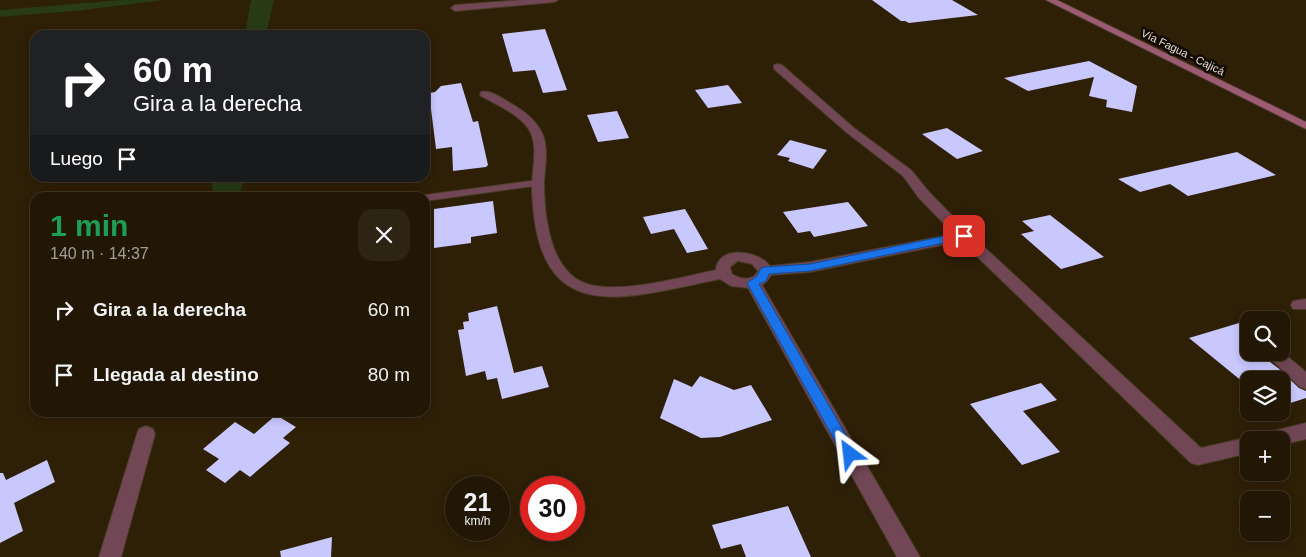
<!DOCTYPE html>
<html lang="es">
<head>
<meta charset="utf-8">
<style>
  :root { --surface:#221705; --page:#2e2413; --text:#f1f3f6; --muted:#a29f9a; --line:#3f3627 }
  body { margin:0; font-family:Arial,sans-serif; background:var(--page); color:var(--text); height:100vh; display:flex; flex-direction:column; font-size:19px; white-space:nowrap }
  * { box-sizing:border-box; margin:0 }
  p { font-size:16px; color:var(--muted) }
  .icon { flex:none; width:28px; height:28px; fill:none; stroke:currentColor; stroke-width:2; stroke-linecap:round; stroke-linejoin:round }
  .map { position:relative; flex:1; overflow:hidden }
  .sheet { position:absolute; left:30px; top:192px; width:400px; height:225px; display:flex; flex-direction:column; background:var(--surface); border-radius:15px; box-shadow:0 2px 8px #0003,0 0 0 1px var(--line) }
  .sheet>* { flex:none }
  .top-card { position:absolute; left:30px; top:30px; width:400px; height:152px; border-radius:15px; box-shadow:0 2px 8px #0003,0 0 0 1px var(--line); background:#202124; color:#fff; overflow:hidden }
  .controls { position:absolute; left:1240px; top:311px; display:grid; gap:10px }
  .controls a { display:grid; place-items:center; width:50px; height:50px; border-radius:10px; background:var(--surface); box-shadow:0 2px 8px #0003,0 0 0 1px var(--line); font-size:25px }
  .speed { position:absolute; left:445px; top:476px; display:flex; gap:10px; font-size:25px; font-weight:700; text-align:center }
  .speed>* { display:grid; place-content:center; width:65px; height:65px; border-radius:50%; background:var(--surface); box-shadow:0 2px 8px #0003,0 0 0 1px var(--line); line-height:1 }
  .speed small { font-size:12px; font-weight:400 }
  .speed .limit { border:8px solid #d22; background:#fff; color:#111 }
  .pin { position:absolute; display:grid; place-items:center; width:42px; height:42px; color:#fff; margin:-21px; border-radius:10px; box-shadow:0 2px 8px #0006 }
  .me { position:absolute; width:55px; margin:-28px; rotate:330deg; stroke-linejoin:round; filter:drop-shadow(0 0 4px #0008) }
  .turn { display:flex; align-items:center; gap:18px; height:105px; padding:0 20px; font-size:22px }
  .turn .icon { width:65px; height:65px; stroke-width:2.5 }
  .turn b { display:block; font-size:35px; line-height:42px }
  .then { display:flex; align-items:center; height:48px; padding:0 20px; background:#0003; gap:10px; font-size:19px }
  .round { display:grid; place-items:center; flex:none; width:52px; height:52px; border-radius:15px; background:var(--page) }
  .overview { display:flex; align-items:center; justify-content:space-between; height:85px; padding:0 20px }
  h1 { font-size:30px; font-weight:700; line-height:38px; color:#1e9e55 }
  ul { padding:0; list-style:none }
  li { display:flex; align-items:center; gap:15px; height:65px; padding:0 20px }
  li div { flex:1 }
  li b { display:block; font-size:19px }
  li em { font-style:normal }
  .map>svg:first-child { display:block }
  .green { fill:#283a16 }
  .building { fill:#c8c7fe }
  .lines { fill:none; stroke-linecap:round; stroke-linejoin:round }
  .lane-casing { stroke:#483a23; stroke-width:2 }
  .street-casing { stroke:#483a23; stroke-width:2 }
  .secondary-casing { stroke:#483a23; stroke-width:2 }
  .lane { fill:#714756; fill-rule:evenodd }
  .street { fill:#714756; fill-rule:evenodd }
  .secondary { fill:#9d5b73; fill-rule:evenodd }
  .route { fill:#1a73e8; stroke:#114b97 }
  .labels { text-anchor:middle; stroke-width:5; stroke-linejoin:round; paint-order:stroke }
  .far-street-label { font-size:11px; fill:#e8ddd0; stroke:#110a03 }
</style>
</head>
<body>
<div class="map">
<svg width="1306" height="557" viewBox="0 0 1306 557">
  <rect width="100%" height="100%" fill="#2e1f07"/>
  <g class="green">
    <polygon points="121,0 164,0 75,11 0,17 0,10"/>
    <polygon points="251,0 274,0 266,35 245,35"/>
    <polygon points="213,178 244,178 239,197 212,197"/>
  </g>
  <g class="building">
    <polygon points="872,0 952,0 978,15 909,23 905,21 901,21"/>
    <polygon points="545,29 567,90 543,93 535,70 513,72 502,34"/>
    <polygon points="1089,61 1137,86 1132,112 1106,107 1107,100 1089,96 1094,77 1028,91 1004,78"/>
    <polygon points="461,83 473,122 478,121 488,165 486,167 453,171 452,147 436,149 429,93 435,92 441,86"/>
    <polygon points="728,85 742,103 708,108 695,90"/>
    <polygon points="617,111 629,138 598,142 587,115"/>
    <polygon points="947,128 983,151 957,159 922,134"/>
    <polygon points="790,140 827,150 813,169 788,161 790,158 777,155"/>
    <polygon points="1237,152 1276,175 1188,196 1170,184 1140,192 1118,179"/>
    <polygon points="493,201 497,233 471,237 471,243 434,248 434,209"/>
    <polygon points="848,202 868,226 814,237 810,231 798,233 783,212"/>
    <polygon points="685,209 708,249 687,253 674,229 651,234 643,217"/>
    <polygon points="1050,215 1104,257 1061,269 1021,234 1034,231 1022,221"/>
    <polygon points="497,306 514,373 542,366 549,387 502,399 497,378 487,380 485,371 466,376 458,330 464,329 463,322 469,321 468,313"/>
    <polygon points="1249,320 1249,352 1257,352 1278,368 1299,388 1306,391 1306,398 1281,406 1281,380 1249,380 1249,387 1189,338"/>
    <polygon points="700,376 734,390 751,385 772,420 720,437 701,438 660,418 674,379 692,387"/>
    <polygon points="1041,383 1057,400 1023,411 1060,452 1022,465 970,404"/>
    <polygon points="276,415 296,427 283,438 290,443 250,477 240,470 225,483 206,470 219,459 203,449 235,422 254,434"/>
    <polygon points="47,460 55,482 14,503 23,531 0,543 0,473 3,473 6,480"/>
    <polygon points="788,506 811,557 746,557 741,544 721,549 712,525"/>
    <polygon points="332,537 331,557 281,557 280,551"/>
  </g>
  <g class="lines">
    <g class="lane-casing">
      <polygon id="lane" points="538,180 543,183 541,185 425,201 425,198 420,198 425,195"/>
    </g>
    <g class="street-casing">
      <g id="street">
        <polygon points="523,0 558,0 554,2 455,11 451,8 455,5"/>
        <path d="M778,64L782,65L854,128L911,170L929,192L969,233L1201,448L1249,437L1256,440H1249V453L1198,465L1191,463L961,241L810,272L771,275L767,281L762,285L920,557H897L748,288L731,286L720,279C621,299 537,330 532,191C531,171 540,146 528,128C517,113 497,105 481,96L480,94L481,92C491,89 504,100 512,104C524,111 536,120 542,133C549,148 545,166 544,182C544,216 550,276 591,285C625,293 682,277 716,270C717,245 759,250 770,266L810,262L954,234L919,198L903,176L846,132L774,69V65ZM738,261L752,264L758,271C753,282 740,279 732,274L730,267Z"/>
        <polygon points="1306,299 1306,309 1293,309 1291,305 1293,301"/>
        <polygon points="1281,351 1306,372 1306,389 1300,387 1273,361 1271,357 1273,353"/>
        <polygon points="1306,423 1306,439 1281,445 1281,440 1259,440 1261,434"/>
        <polygon points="146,426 153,429 155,434 121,557 99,557 137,434 139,429"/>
      </g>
    </g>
    <g class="secondary-casing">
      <polygon id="secondary" points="1046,0 1057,0 1306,122 1306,129"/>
    </g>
    <use href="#lane" class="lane"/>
    <use href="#street" class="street"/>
    <use href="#secondary" class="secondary"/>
  </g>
  <polygon class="route" points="964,232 970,236 968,238 810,271 769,274 766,281 759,284 857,454 855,459 850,460 845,459 747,283 757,276 761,268 765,267 810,264"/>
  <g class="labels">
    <g class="far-street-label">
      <text transform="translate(1183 52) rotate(26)" y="4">Vía Fagua - Cajicá</text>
    </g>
  </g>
</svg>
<div class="controls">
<a><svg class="icon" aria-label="search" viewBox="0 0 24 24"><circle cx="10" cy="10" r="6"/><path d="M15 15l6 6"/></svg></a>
<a><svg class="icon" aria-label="layers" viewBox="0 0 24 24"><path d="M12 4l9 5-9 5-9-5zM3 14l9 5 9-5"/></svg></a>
<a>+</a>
<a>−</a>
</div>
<div class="speed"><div>21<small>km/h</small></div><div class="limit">30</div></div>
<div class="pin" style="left:964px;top:236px;background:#d93025"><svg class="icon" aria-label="arrive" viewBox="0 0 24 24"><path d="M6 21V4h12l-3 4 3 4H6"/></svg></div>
<svg class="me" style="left:850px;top:454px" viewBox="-20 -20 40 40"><path d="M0-17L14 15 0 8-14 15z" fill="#1a73e8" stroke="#fff" stroke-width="4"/></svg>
<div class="top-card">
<div class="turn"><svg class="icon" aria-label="right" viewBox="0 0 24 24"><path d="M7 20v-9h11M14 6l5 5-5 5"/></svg><div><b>60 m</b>Gira a la derecha</div></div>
<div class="then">Luego<svg class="icon" aria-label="arrive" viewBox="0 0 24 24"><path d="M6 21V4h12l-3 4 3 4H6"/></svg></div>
</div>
<section class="sheet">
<div class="overview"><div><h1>1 min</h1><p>140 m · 14:37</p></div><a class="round"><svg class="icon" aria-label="close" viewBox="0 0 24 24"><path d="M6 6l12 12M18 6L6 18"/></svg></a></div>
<ul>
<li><svg class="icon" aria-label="right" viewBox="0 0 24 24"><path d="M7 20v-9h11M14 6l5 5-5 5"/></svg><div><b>Gira a la derecha</b></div><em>60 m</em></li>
<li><svg class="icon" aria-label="arrive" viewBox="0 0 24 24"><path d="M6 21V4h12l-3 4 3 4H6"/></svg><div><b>Llegada al destino</b></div><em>80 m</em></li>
</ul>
</section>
</div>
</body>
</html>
